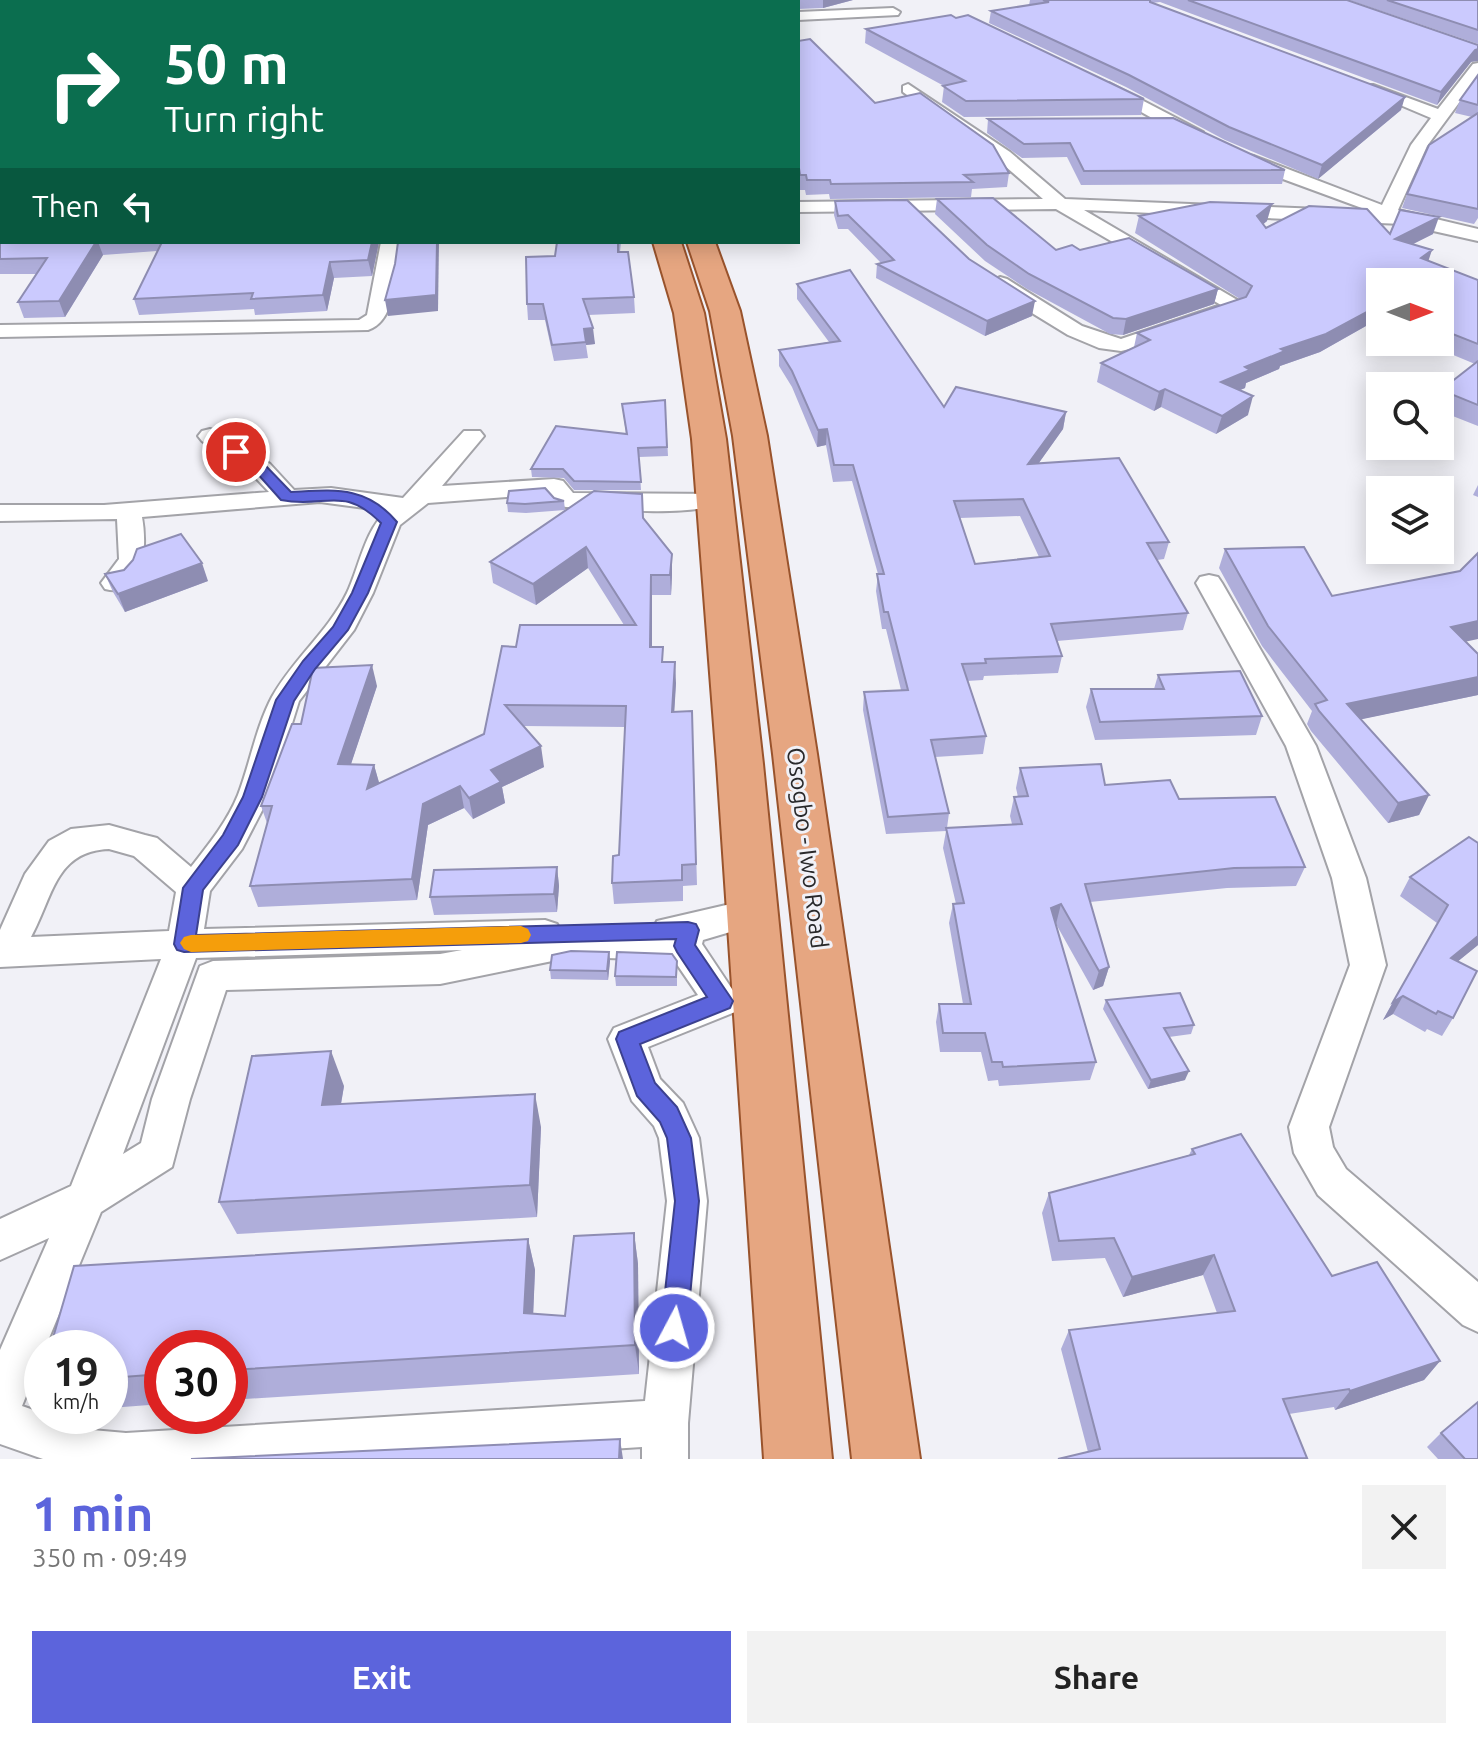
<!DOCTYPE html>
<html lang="en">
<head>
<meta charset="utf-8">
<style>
  :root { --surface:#fff; --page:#f2f2f2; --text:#222; --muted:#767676; --accent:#5c64dc }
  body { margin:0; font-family:Ubuntu,sans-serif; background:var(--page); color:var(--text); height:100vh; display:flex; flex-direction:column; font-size:30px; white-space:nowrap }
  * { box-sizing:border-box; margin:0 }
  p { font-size:26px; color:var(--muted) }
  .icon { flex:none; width:44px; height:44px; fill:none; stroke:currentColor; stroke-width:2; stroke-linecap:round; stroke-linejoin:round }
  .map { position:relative; height:1459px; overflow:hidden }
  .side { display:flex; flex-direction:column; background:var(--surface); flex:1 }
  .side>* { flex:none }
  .top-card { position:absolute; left:0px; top:0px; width:800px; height:244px; box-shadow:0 4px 20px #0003; background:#0b6e4f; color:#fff; overflow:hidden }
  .needle { width:52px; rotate:90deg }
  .tools { position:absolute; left:1366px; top:268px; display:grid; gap:16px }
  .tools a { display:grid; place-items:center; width:88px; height:88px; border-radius:0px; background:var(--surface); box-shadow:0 4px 20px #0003; font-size:40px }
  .speed { position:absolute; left:24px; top:1330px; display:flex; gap:16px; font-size:40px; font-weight:700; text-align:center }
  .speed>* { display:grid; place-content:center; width:104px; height:104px; border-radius:50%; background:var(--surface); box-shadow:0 4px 20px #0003; line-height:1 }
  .speed small { font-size:20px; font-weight:400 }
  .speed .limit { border:12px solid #d22; background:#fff; color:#111 }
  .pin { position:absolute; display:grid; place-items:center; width:68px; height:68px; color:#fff; margin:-34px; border:4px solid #fff; border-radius:50%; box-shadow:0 2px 8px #0007 }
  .me { position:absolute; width:88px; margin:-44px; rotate:6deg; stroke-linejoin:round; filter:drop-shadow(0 0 6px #0008) }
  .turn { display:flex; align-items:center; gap:28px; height:168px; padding:0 32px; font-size:36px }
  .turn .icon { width:104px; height:104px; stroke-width:2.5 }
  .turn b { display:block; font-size:56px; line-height:68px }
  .then { display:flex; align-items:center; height:76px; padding:0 32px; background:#0003; gap:16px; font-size:30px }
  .round { display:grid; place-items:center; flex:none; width:84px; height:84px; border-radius:0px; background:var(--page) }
  .headline { display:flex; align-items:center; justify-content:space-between; height:136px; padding:0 32px }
  h1 { font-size:48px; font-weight:700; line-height:60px; color:var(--accent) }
  .primary-button { display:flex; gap:16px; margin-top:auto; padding:16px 32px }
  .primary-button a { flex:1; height:92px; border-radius:0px; background:var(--accent); color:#fff; font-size:32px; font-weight:700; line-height:92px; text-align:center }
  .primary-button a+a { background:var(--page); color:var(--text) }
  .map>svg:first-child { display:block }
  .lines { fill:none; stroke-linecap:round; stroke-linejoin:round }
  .minor-casing { stroke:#a3a3a8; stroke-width:4 }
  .primary-casing { stroke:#99532c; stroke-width:4 }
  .minor { fill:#fff; fill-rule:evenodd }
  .primary { fill:#e6a681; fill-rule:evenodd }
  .wall { fill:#afaeda; fill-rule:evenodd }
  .shaded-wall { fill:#8e8db2 }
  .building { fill:#cbcafe; stroke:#8e8db2; stroke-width:2; fill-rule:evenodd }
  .route { fill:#5c64dc; stroke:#3c418f; stroke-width:2 }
  .slow { fill:#f59e0b }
  .labels { text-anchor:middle; stroke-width:6; stroke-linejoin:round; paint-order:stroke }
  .street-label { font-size:24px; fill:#29292b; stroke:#f1f1f7 }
</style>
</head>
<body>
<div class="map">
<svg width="1478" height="1459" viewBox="0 0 1478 1459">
  <rect width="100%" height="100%" fill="#f1f1f7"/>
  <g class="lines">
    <g class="minor-casing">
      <g id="minor">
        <polygon points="893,8 900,12 898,15 798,20 798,12"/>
        <polygon points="1478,63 1478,77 1427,146 1398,210 1478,229 1478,241 1402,224 1084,210 1244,304 1240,312 1167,340 1121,351 1099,348 1068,335 1019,305 990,283 1000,277 1007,279 1082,326 1121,339 1221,305 1056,209 798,212 798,202 1043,199 998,160 903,92 903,86 908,84 1010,152 1065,199 1370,211 1242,164 1239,160 1248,155 1254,156 1382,205 1411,145 1431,118 1360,88 1363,85 1373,85 1438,109 1473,64"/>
        <polygon points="1109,83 1203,132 1205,136 1197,141 1191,140 1104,91 1104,85"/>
        <rect x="0" y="138" width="2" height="10"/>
        <path d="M381,242H399C395,269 398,320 368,330L0,337V325L359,320L367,315Z"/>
        <path d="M210,429L218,431L270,464L294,490L331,488L403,498L464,431H480L484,436L442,486L554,479L563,481L573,493L724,494L727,499L724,504C674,517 617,509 566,507L557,505L547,494L428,503L400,525L373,593L354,630L299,701L269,797L242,849L210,891L204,929L545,920L557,924L561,931H652L657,921L752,899L764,902L769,912L764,922L703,940L702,944L740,1001L735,1012L648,1047L660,1079L683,1103L699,1138L707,1201L688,1423V1459H642V1447L453,1459H43L0,1444V1350L49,1238L0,1260V1219L71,1186L161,959L0,967V930L25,874L49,841L71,829L109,825L145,835L157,838L191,867C209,844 227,822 238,795C250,764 256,727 272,697C293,659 328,632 347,593C359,568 365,529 387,511L320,502L142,517C147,544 146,599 105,589L101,583L119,559L117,519L0,521V505H104L269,492L252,474L202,441L198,436L202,431ZM109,849L134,856L176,892L169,931L31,937C53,897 55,851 109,849ZM462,950L440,954L213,961L200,966L152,1099L141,1143L123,1154L196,958ZM572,957L674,960L698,995L614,1028L608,1039L632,1101L654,1126L659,1138L667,1201L645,1401L126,1433L92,1430L52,1416H42V1413L22,1406L42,1356V1348H45L101,1212L172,1167L190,1099L226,990L440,984Z"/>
        <polygon points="1209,575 1218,577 1222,583 1316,746 1366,878 1386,965 1329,1127 1333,1147 1346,1169 1478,1282 1478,1332 1463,1325 1318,1195 1294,1153 1289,1127 1350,965 1332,878 1286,746 1196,583 1200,577"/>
      </g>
    </g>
    <g class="primary-casing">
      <g id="primary">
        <polygon points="597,0 619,0 596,2"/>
        <polygon points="653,242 681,242 704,313 726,439 763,764 832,1459 764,1459 717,764 692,439 674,313"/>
        <polygon points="687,242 715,242 740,311 767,436 817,754 920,1459 852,1459 773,754 733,436 710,311"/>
      </g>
    </g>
    <use href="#minor" class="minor"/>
    <use href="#primary" class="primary"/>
  </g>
  <g class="wall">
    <polygon points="687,0 853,0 823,8 798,9 798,2 687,2"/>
    <polygon points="1030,0 1347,0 1471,62 1437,105 1160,2 1152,3 1401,110 1318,179 1225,140 1126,87 989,23 991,11 1029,5"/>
    <polygon points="1349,0 1478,0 1478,44"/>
    <polygon points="866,29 1144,99 1141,115 964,117 942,102 944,86 865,43"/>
    <polygon points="798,41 875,103 1009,173 1007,187 972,189 971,197 830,199 829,194 806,195 805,190 800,190 798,179"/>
    <polygon points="1478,75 1478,218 1474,224 1402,208 1407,194 1472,117 1455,113 1460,100"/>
    <polygon points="988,119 1285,170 1282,184 1081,185 1067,157 1022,158 987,133"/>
    <polygon points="937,199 1056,250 1080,250 1218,289 1214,304 1123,335 1110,334 1027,289 985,261 935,214"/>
    <polygon points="835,201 969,259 1032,316 985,336 876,278 877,264 881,263 848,229 838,229 834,215"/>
    <polygon points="1139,216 1267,221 1263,224 1266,228 1390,234 1433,234 1413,244 1428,261 1478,280 1478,426 1440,411 1441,390 1475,364 1422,342 1440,342 1440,282 1380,282 1380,325 1373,322 1320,352 1280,366 1279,369 1246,383 1245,388 1240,390 1248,415 1216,434 1161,407 1154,411 1097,382 1101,363 1134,347 1137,333 1240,299 1135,233"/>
    <polygon points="0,222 2,242 379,242 372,276 334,278 327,311 255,315 254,309 139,315 134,299 157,251 103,255 65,317 24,318 18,302 36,274 0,274"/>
    <polygon points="557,242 621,242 620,252 634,297 635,313 588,315 595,344 586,345 588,358 554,361 545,320 528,320 527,304 555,256"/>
    <path d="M797,284L944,407L1066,412L1063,429L1038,464L1169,542L1164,559L1157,560L1188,613L1183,630L1057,641L1062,656L1058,673L984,676L983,680L967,681L986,736L983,754L935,757L949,813L947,828L1012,824L1010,816L1014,797H1018L1016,788L1020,768L1179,799L1305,867L1296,886L1227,888L1090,902L1109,967L1103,986L1093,990L1056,924L1096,1062L1090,1080L999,1086L998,1080L988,1081L981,1052H940L936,1022L939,1004H963L949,923L953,904H956L943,848L946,831L886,834L863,710L864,692L901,690L886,629H882L876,591L878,574L852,481L833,482L826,445L817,447L792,387L779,366V350L829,342L797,299ZM1020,516L1039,557L975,564L960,518Z"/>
    <polygon points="665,400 668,456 639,457 641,490 574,490 564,478 532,477 531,469 626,434 622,404"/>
    <polygon points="1478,485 1478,497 1473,495"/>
    <polygon points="554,498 564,501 565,510 526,513 508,512 507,503"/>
    <polygon points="643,518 672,554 672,575 671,595 652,595 652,647 663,662 676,683 674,711 692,711 697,885 683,886 683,901 614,904 612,883 619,855 625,727 524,726 544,767 502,787 505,803 473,819 464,808 428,825 417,900 258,907 250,886 267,823 261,806 301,724 377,686 351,764 374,765 379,783 484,734 516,647 624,625 588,568 536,605 493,583 490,562"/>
    <polygon points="1225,549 1332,596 1460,571 1466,642 1478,654 1478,695 1361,719 1429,795 1419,815 1388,823 1311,731 1307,724 1312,711 1262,646 1219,568"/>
    <polygon points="124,570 208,581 125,612 113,592 105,574"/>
    <polygon points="1158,675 1262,716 1256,735 1095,740 1086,707 1091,689 1154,689"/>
    <polygon points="1478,843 1478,945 1458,961 1453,1018 1442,1036 1427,1029 1425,1032 1393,1014 1383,1020 1437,923 1400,896 1410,877"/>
    <polygon points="557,867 559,886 557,912 434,915 430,897"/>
    <polygon points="609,952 610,961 608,980 551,979 550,970"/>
    <polygon points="677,961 677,986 616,986 615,976"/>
    <polygon points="1106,1000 1194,1025 1191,1034 1169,1037 1185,1080 1148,1089 1103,1009"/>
    <polygon points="344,1086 341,1104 541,1127 537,1217 237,1234 219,1202"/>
    <polygon points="1192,1149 1332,1276 1440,1361 1424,1380 1335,1410 1334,1407 1289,1414 1306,1459 1058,1459 1088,1452 1061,1349 1069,1330 1217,1313 1203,1275 1123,1297 1105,1258 1052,1261 1042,1213 1049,1193 1189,1155"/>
    <polygon points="634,1233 638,1264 639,1374 230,1400 230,1348 162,1348 162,1404 110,1408 110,1348 528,1239 535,1270 533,1314 565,1316"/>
    <polygon points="1441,1433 1478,1459 1438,1459 1427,1447"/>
  </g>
  <g class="shaded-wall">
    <polygon points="189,0 202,0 201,2 187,2"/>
    <polygon points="344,0 357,0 355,2 343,2"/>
    <polygon points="823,0 853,0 823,8"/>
    <polygon points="1478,49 1478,61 1471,62 1437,105 1441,92 1475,50"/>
    <rect x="0" y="79" width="2" height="14"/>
    <polygon points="1405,97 1401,110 1318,179 1322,165"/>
    <polygon points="0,154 2,159 2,169 0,171"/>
    <polygon points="1272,204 1267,221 1253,233 1257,216"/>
    <polygon points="1439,217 1433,234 1389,256 1395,239"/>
    <polygon points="96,242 98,242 103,255 65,317 59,301"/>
    <polygon points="372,242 379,242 372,276 368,260"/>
    <polygon points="437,242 439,242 438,311 388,316 385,300"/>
    <polygon points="1432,250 1426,268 1421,258"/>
    <polygon points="330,262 334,278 327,311 323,295"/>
    <polygon points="1218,289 1214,304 1123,335 1126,319"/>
    <polygon points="1035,301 1032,316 985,336 987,321"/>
    <polygon points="1379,304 1373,322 1320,352 1280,366 1279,369 1246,383 1245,388 1216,400 1221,382 1245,367"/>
    <polygon points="593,328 595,344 586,345 584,329"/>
    <polygon points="1165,389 1161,407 1154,411 1159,392"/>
    <polygon points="1253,396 1248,415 1216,434 1222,416"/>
    <polygon points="1066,412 1063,429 1026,481 1028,464"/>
    <polygon points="827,429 826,445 817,447 818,430"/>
    <polygon points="586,547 588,568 536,605 533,584"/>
    <polygon points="672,554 672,575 671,595 670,575"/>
    <polygon points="202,563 208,581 125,612 118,594"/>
    <polygon points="651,575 652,595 652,668 650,647"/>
    <polygon points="1478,621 1478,639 1441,647 1451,627"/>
    <polygon points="675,662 676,683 673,733 672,712"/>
    <polygon points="372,665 377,686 344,785 338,764"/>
    <polygon points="1478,677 1478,695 1339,724 1347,704"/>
    <polygon points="541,746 544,767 502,787 505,803 473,819 469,798 491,770"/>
    <polygon points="374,765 380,786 367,789"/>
    <polygon points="460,786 464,808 428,825 417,900 412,879 423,804"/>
    <polygon points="1429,795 1419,815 1388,823 1398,803"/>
    <polygon points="557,867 559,886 557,912 554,894"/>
    <polygon points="1061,904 1056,924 1051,908"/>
    <polygon points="1478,936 1478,945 1440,976 1451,958"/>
    <polygon points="609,952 610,961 608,980 607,971"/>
    <polygon points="1109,967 1103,986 1093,990 1099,971"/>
    <polygon points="1403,996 1393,1014 1383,1020 1393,1002"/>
    <polygon points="331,1051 344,1086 335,1138 322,1105"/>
    <polygon points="1189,1071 1185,1080 1148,1089 1151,1080"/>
    <polygon points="535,1094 541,1127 537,1217 530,1185"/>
    <polygon points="634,1233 638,1264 639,1374 635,1345"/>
    <polygon points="528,1239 535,1270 532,1343 524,1313"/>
    <polygon points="1214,1255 1203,1275 1123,1297 1132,1277"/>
    <polygon points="1440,1361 1424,1380 1335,1410 1350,1391"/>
    <polygon points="620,1439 623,1459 619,1459"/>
  </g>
  <g class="building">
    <polygon points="0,0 189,0 187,2 2,2 2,79 0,79"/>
    <polygon points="276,0 344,0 343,2 271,2"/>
    <polygon points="470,0 543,0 541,2 469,2"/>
    <polygon points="690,0 797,0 796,2 691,2"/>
    <polygon points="1043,0 1150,0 1150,2 1405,97 1322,165 1229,127 1129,75 991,11 1049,2"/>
    <polygon points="1188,0 1347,0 1478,45 1478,49 1475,50 1441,92"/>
    <polygon points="1387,0 1478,0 1478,30"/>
    <polygon points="951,15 956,18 968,15 1144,99 966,101 943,86 965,81 866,29"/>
    <polygon points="810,39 875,103 920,93 993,145 1009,173 964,175 973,182 831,184 830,180 807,180 806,175 800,175 798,162 798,41"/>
    <polygon points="1478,75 1478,105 1460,100"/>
    <polygon points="1478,113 1478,209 1407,194 1429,145"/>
    <polygon points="1173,118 1285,170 1084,171 1070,143 1024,144 988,119"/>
    <polygon points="993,198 1056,250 1072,245 1080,250 1129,238 1218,289 1126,319 1113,318 1029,274 987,245 937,199"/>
    <polygon points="907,200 969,259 1035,301 987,321 877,264 894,260 848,215 838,216 835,201"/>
    <polygon points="1210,202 1272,204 1257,216 1266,228 1309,206 1367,209 1390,234 1400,210 1439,217 1395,239 1432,250 1421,258 1478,280 1478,344 1440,329 1440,282 1380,282 1380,305 1326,334 1281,349 1285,351 1245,367 1250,370 1221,382 1253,396 1222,416 1165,389 1159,392 1101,363 1150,340 1137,333 1246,297 1252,286 1139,216"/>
    <polygon points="0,222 2,222 2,242 96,242 59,301 18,302 47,258 0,259"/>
    <polygon points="162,242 372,242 368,260 330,262 323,295 251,299 253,293 134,299"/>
    <polygon points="398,242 437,242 436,295 385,300 395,264"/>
    <polygon points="557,242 618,242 618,252 628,252 634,297 583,299 593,328 584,329 586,342 552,345 543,304 527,304 526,257 555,256"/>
    <path d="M850,270L944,407L956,387L1066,412L1028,464L1119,458L1169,542L1147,543L1188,613L1051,624L1062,656L985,659L986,663L962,664L986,736L931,740L949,813L888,817L864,692L908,690L888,612H884L877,574H884L853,465H834L827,429L818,430L792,371L779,350L840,341L797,284ZM1023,499L1050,556L975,564L954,501Z"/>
    <polygon points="1478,361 1478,405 1441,390"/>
    <polygon points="665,400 667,447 638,448 641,482 574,481 563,469 531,469 556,426 627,434 622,404"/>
    <polygon points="545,488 554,498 564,501 525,504 507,503 509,491"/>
    <polygon points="594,491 642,494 643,518 672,554 670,575 651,575 650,647 663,647 662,662 675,662 672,712 692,711 696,864 682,865 682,880 612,883 613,856 619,855 626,706 505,705 541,746 491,770 501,782 469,798 460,786 423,804 412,879 250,886 272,806 261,806 292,724 301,724 313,668 372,665 338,764 374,765 367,789 484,734 502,646 516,647 520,625 636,625 586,547 533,584 490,562"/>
    <polygon points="181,534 202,563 118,594 105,574 124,570 133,560 137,549"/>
    <polygon points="1304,547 1332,596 1460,571 1478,553 1478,621 1451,627 1478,654 1478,677 1347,704 1429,795 1398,803 1319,711 1315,704 1327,700 1268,626 1225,549"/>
    <polygon points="1240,671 1262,716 1100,722 1091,689 1164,689 1158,675"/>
    <polygon points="1101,764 1105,785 1170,780 1179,799 1275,797 1305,867 1234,868 1085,884 1109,967 1099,971 1061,904 1051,908 1096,1062 1003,1067 1002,1062 992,1062 985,1033 943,1033 939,1004 971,1004 953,904 964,903 946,828 1022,824 1014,797 1028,796 1020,768"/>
    <polygon points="1469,837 1478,843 1478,936 1451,958 1477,971 1453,1018 1438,1011 1436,1014 1403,996 1393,1002 1448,905 1410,877"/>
    <polygon points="557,867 554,894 430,897 434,870"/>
    <polygon points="571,951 609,952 607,971 550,970 552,955"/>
    <polygon points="617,952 672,954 677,961 676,977 615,976"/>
    <polygon points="1180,993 1194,1025 1164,1028 1189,1071 1151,1080 1106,1000"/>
    <polygon points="331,1051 322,1105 535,1094 530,1185 219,1202 252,1056"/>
    <polygon points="1241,1134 1332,1276 1377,1262 1440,1361 1350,1391 1349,1389 1283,1399 1307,1458 1058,1459 1100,1449 1069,1330 1235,1311 1214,1255 1132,1277 1114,1238 1059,1241 1049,1193 1195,1154 1192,1149"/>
    <polygon points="634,1233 635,1345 230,1370 230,1348 162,1348 162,1374 110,1378 110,1348 50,1348 74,1266 528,1239 524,1313 565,1316 574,1236"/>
    <polygon points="1478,1402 1478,1459 1465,1459 1441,1433"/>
    <polygon points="620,1439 619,1459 191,1459"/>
  </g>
  <path class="route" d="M236,448L266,466L291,492C334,490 366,485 397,522L368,593L348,630L315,669L294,701L262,797L238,845L203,890L196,935L688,922L696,924L699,930L695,945L733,1001L730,1008L640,1044L655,1083L677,1107L691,1138L699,1201L687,1328L684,1337L674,1341L665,1337L661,1328L675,1201L667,1138L660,1122L637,1096L616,1039L619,1032L707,997L677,952L674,946L676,939L184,952L177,950L174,944L183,888L223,835L243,797L276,700L303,661L333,627L352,593L381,523C342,484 326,509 281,500L256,472L231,455L228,452Z"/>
  <polygon class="slow" points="521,926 528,929 531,935 528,941 521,943 191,952 184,949 180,943 184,937 191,935"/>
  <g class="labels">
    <g class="street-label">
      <text transform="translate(807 848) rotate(83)" y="8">Osogbo - Iwo Road</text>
    </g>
  </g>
</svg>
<div class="tools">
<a><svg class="needle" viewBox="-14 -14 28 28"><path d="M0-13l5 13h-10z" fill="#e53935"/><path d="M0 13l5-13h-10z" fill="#767676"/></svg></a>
<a><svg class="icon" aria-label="search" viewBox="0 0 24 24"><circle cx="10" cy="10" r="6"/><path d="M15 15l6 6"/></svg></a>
<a><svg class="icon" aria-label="layers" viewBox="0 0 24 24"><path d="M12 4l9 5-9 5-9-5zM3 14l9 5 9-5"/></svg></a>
</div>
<div class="speed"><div>19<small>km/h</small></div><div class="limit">30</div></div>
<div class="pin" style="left:236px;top:452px;background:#d93025"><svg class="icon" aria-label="arrive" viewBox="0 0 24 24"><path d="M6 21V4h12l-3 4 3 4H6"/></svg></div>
<svg class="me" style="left:674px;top:1328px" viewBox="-20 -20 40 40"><circle r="17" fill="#5c64dc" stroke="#fff" stroke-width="3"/><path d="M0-11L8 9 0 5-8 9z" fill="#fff"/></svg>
<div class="top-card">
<div class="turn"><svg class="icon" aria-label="right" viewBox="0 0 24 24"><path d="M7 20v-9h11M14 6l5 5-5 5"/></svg><div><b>50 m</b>Turn right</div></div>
<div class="then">Then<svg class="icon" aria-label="left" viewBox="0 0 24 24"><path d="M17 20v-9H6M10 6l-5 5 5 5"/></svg></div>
</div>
</div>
<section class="side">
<div class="headline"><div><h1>1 min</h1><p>350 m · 09:49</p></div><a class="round"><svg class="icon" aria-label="close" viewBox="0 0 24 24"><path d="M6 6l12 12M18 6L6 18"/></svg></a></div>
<div class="primary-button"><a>Exit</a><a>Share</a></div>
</section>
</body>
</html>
